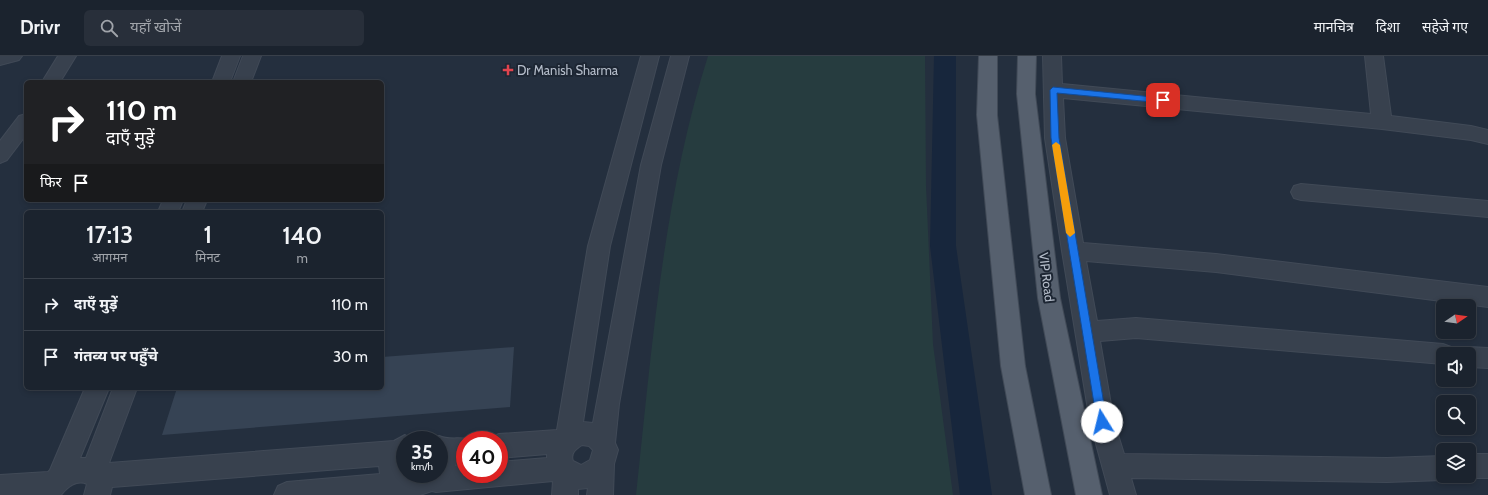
<!DOCTYPE html>
<html lang="hi">
<head>
<meta charset="utf-8">
<style>
  :root { --surface:#1b232e; --page:#282f3a; --text:#f1f3f6; --muted:#a0a4aa; --line:#39404a }
  body { margin:0; font-family:Cabin,"Noto Sans Devanagari",sans-serif; background:var(--page); color:var(--text); height:100vh; display:flex; flex-direction:column; font-size:15px; white-space:nowrap }
  * { box-sizing:border-box; margin:0 }
  p { font-size:13px; color:var(--muted) }
  .icon { flex:none; width:22px; height:22px; fill:none; stroke:currentColor; stroke-width:2; stroke-linecap:round; stroke-linejoin:round }
  .map { position:relative; flex:1; overflow:hidden }
  .drawer { position:absolute; left:24px; top:154px; width:360px; height:180px; display:flex; flex-direction:column; background:var(--surface); border-radius:6px; box-shadow:0 2px 6px #0003,0 0 0 1px var(--line) }
  .drawer>* { flex:none }
  .guide { position:absolute; left:24px; top:24px; width:360px; height:122px; border-radius:6px; box-shadow:0 2px 6px #0003,0 0 0 1px var(--line); background:#202124; color:#fff; overflow:hidden }
  .needle { width:26px; rotate:77deg }
  .fabs { position:absolute; left:1436px; top:243px; display:grid; gap:8px }
  .fabs a { display:grid; place-items:center; width:40px; height:40px; border-radius:6px; background:var(--surface); box-shadow:0 2px 6px #0003,0 0 0 1px var(--line); font-size:20px }
  .speed { position:absolute; left:396px; top:375px; display:flex; gap:8px; font-size:20px; font-weight:700; text-align:center }
  .speed>* { display:grid; place-content:center; width:52px; height:52px; border-radius:50%; background:var(--surface); box-shadow:0 2px 6px #0003,0 0 0 1px var(--line); line-height:1 }
  .speed small { font-size:10px; font-weight:400 }
  .speed .limit { border:6px solid #d22; background:#fff; color:#111 }
  .pin { position:absolute; display:grid; place-items:center; width:34px; height:34px; color:#fff; margin:-17px; border-radius:8px; box-shadow:0 2px 6px #0006 }
  .me { position:absolute; width:44px; margin:-22px; rotate:351deg; stroke-linejoin:round; filter:drop-shadow(0 0 3px #0008) }
  .turn { display:flex; align-items:center; gap:14px; height:84px; padding:0 16px; font-size:18px }
  .turn .icon { width:52px; height:52px; stroke-width:2.5 }
  .turn b { display:block; font-size:28px; line-height:34px }
  .then { display:flex; align-items:center; height:38px; padding:0 16px; background:#0003; gap:8px; font-size:15px }
  .eta { display:flex; justify-content:space-evenly; align-items:center; height:68px; text-align:center }
  .eta b { font-size:24px; font-weight:600; line-height:28px }
  ul { padding:0; list-style:none }
  li { display:flex; align-items:center; gap:12px; height:52px; padding:0 16px; border-top:1px solid var(--line) }
  li div { flex:1 }
  li b { display:block; font-size:15px }
  li em { font-style:normal }
  header { display:flex; align-items:center; gap:24px; box-sizing:border-box; height:56px; padding:0 20px; background:var(--surface); border-bottom:1px solid var(--line) }
  header strong { font-size:19px }
  nav { display:flex; gap:22px; margin-inline-start:auto; font-size:14px }
  .search { width:280px; height:36px; background:var(--page); display:flex; align-items:center; gap:10px; box-sizing:border-box; padding:0 14px; border-radius:6px; color:var(--muted); font-size:15px }
  .map>svg:first-child { display:block }
  .green { fill:#263c3f }
  .lines { fill:none; stroke-linecap:round; stroke-linejoin:round }
  .canal { fill:#17263c; fill-rule:evenodd }
  .building { fill:#364354 }
  .minor-casing { stroke:#414a57; stroke-width:2 }
  .major-casing { stroke:#414a57; stroke-width:2 }
  .minor { fill:#38414e; fill-rule:evenodd }
  .major { fill:#56606e; fill-rule:evenodd }
  .route { fill:#1a73e8; stroke:#114b97 }
  .slow { fill:#f59e0b }
  .health-dot { fill:#e0444e; stroke:#1d2633; stroke-width:1.5 }
  .labels { text-anchor:middle; stroke-width:4; stroke-linejoin:round; paint-order:stroke }
  .poi-label { font-size:13px; fill:#b4bcc9; stroke:#1d2633; text-anchor:start }
  .street-label { font-size:13px; fill:#b4bcc9; stroke:#1d2633 }
</style>
</head>
<body>
<header>
<strong>Drivr</strong>
<div class="search"><svg class="icon" aria-label="search" viewBox="0 0 24 24"><circle cx="10" cy="10" r="6"/><path d="M15 15l6 6"/></svg>यहाँ खोजें</div>
<nav><a>मानचित्र</a><a>दिशा</a><a>सहेजे गए</a></nav>
</header>
<div class="map">
<svg width="1488" height="439" viewBox="0 0 1488 439">
  <rect width="100%" height="100%" fill="#242f3e"/>
  <path class="green" d="M708,0H925L926,130L933,288L953,439H636C652,292 663,142 708,0Z"/>
  <g class="lines">
    <polygon class="canal" points="934,0 956,0 956,190 992,439 960,439 930,190"/>
  </g>
  <polygon class="building" points="514,291 510,351 162,379 177,332 382,332 382,301"/>
  <g class="lines">
    <g class="minor-casing">
      <g id="minor">
        <polygon points="0,0 22,0 19,4 0,9"/>
        <polygon points="58,0 76,0 60,26 42,26"/>
        <polygon points="222,0 240,0 230,26 212,26"/>
        <polygon points="243,0 261,0 251,26 233,26"/>
        <path d="M641,0H659L610,190L583,366L593,367L641,109L671,0H689L661,109L619,348L615,387L618,394L614,408L613,439H587L588,432L578,433V439H552L553,425L436,436L432,435L420,439H274L278,430L287,426L380,418L379,410L112,431L110,439H84L87,428C77,423 67,431 61,439H0V419L48,416L50,414L85,332H109L80,402H86L113,332H137L109,407L394,385L405,379L414,384H405V418H439V384H430L439,380C450,385 461,380 472,384H465V405L456,406L455,410L465,409V418H499V406L547,402V398L499,402V384H489L490,382L499,378L557,374L588,190ZM582,389L589,390L593,394L590,404L581,409L573,405C570,397 576,393 582,389Z"/>
        <polygon points="1043,0 1061,0 1062,28 1371,58 1365,0 1383,0 1391,60 1471,70 1488,74 1488,88 1471,84 1382,73 1063,42 1065,82 1083,187 1216,198 1488,231 1488,251 1216,216 1086,205 1097,265 1136,262 1443,288 1451,291 1455,298 1443,298 1443,308 1136,282 1100,285 1114,366 1124,398 1387,402 1443,400 1443,420 1452,421 1443,424 1387,426 1131,422 1136,439 1110,439 1090,366 1062,195 1045,82"/>
        <polygon points="26,58 26,79 7,104 0,107 0,85 19,60"/>
        <polygon points="1301,128 1488,145 1488,161 1301,144 1294,142 1291,136 1294,130"/>
        <polygon points="163,144 183,144 178,156 158,156"/>
        <polygon points="187,144 207,144 202,156 182,156"/>
        <polygon points="1469,291 1488,292 1488,312 1469,311 1469,298 1459,298 1461,294"/>
        <polygon points="1469,398 1488,398 1488,422 1469,422 1464,420 1469,420"/>
      </g>
    </g>
    <g class="major-casing">
      <g id="major">
        <polygon points="979,0 997,0 997,59 1025,310 1051,439 1025,439 1001,310 977,59"/>
        <polygon points="1018,0 1036,0 1035,38 1060,242 1102,439 1076,439 1038,242 1017,38"/>
      </g>
    </g>
    <use href="#minor" class="minor"/>
    <use href="#major" class="major"/>
  </g>
  <polygon class="route" points="1053,31 1163,42 1167,44 1163,47 1057,37 1059,82 1107,366 1105,369 1102,371 1098,369 1097,366 1051,82 1050,34"/>
  <polygon class="slow" points="1056,86 1060,89 1075,177 1070,181 1066,177 1052,89"/>
  <path class="health-dot" d="M506 8h4v4h4v4h-4v4h-4v-4h-4v-4h4z"/>
  <g class="labels">
    <g class="poi-label">
      <text x="517" y="19">Dr Manish Sharma</text>
    </g>
    <g class="street-label">
      <text transform="translate(1047 221) rotate(83)" y="5">VIP Road</text>
    </g>
  </g>
</svg>
<div class="fabs">
<a><svg class="needle" viewBox="-14 -14 28 28"><path d="M0-13l5 13h-10z" fill="#e53935"/><path d="M0 13l5-13h-10z" fill="#a0a4aa"/></svg></a>
<a><svg class="icon" aria-label="sound" viewBox="0 0 24 24"><path d="M4 9h4l5-4v14l-5-4H4zM17 9q2 3 0 6"/></svg></a>
<a><svg class="icon" aria-label="search" viewBox="0 0 24 24"><circle cx="10" cy="10" r="6"/><path d="M15 15l6 6"/></svg></a>
<a><svg class="icon" aria-label="layers" viewBox="0 0 24 24"><path d="M12 4l9 5-9 5-9-5zM3 14l9 5 9-5"/></svg></a>
</div>
<div class="speed"><div>35<small>km/h</small></div><div class="limit">40</div></div>
<div class="pin" style="left:1163px;top:44px;background:#d93025"><svg class="icon" aria-label="arrive" viewBox="0 0 24 24"><path d="M6 21V4h12l-3 4 3 4H6"/></svg></div>
<svg class="me" style="left:1102px;top:366px" viewBox="-20 -20 40 40"><circle r="19" fill="#fff"/><path d="M0-13L10 11 0 6-10 11z" fill="#1a73e8"/></svg>
<div class="guide">
<div class="turn"><svg class="icon" aria-label="right" viewBox="0 0 24 24"><path d="M7 20v-9h11M14 6l5 5-5 5"/></svg><div><b>110 m</b>दाएँ मुड़ें</div></div>
<div class="then">फिर<svg class="icon" aria-label="arrive" viewBox="0 0 24 24"><path d="M6 21V4h12l-3 4 3 4H6"/></svg></div>
</div>
<section class="drawer">
<div class="eta">
<div><b>17:13</b><p>आगमन</p></div>
<div><b>1</b><p>मिनट</p></div>
<div><b>140</b><p>m</p></div>
</div>
<ul>
<li><svg class="icon" aria-label="right" viewBox="0 0 24 24"><path d="M7 20v-9h11M14 6l5 5-5 5"/></svg><div><b>दाएँ मुड़ें</b></div><em>110 m</em></li>
<li><svg class="icon" aria-label="arrive" viewBox="0 0 24 24"><path d="M6 21V4h12l-3 4 3 4H6"/></svg><div><b>गंतव्य पर पहुँचे</b></div><em>30 m</em></li>
</ul>
</section>
</div>
</body>
</html>
